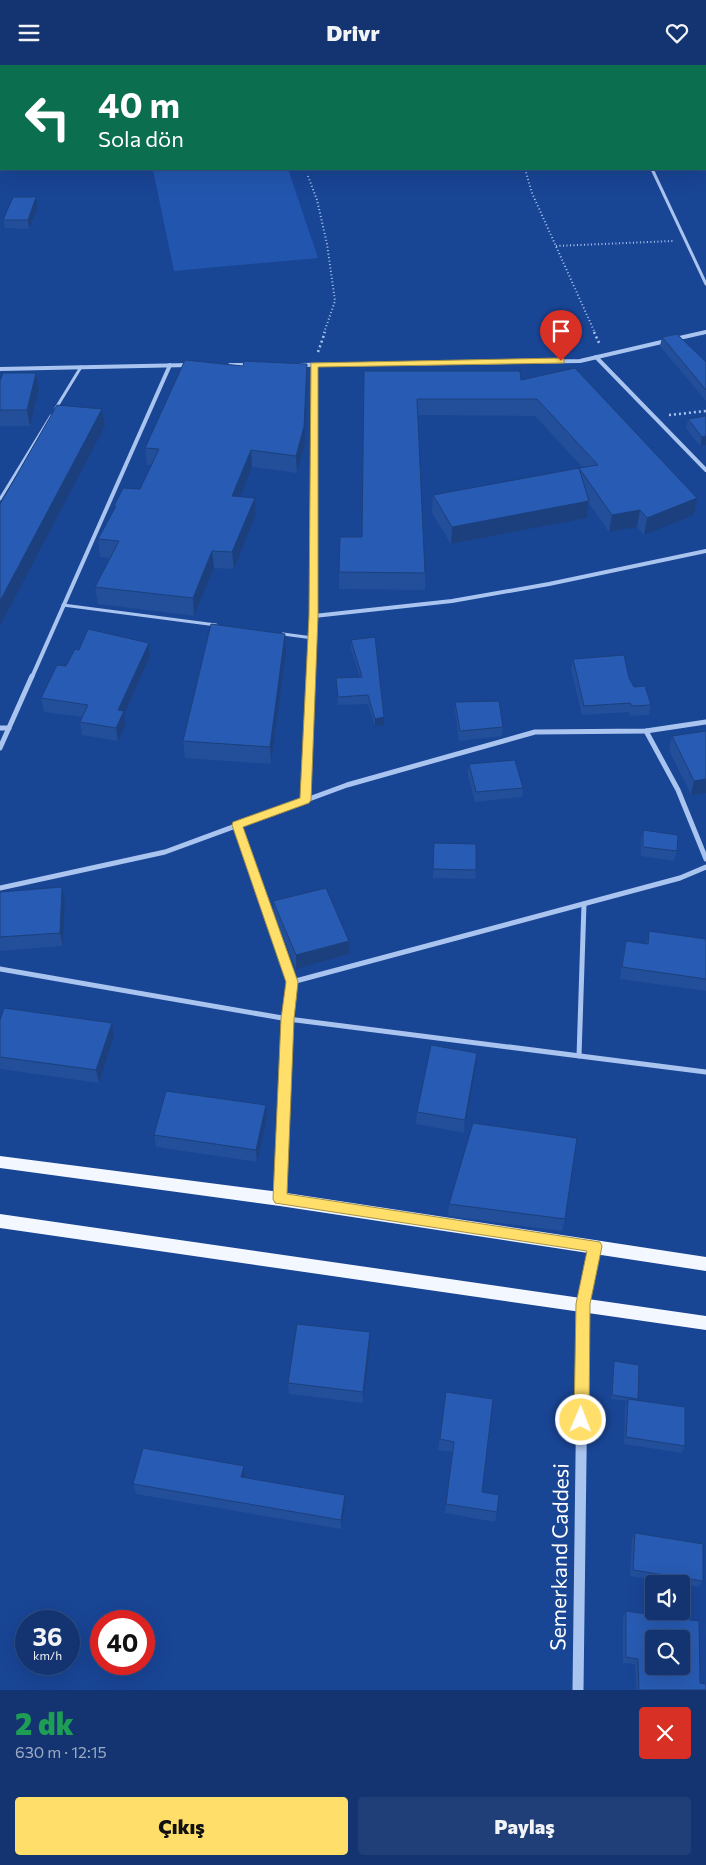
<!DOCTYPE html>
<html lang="tr">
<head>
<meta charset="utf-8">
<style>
  :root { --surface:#133470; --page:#203f78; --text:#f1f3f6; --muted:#9daac3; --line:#324f83; --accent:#ffdf69 }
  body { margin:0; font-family:Commissioner,sans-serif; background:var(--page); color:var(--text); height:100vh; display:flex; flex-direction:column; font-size:19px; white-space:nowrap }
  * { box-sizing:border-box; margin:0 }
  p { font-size:16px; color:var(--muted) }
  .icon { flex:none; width:28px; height:28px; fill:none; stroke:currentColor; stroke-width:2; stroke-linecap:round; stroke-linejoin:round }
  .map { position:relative; height:1625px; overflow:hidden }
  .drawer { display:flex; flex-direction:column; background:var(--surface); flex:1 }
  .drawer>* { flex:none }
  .guide { position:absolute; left:0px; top:0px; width:706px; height:105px; box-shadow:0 5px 20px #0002,0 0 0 1px var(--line); background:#0b6e4f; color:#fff; overflow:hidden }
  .controls { position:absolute; left:645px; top:1510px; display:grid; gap:10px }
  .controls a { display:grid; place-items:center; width:45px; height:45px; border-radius:5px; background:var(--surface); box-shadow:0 5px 20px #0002,0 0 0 1px var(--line); font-size:25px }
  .speed { position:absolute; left:15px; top:1545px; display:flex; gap:10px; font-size:25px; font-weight:700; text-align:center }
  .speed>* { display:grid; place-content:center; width:65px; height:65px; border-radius:50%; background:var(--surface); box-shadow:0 5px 20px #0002,0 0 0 1px var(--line); line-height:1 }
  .speed small { font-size:12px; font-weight:400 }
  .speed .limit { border:8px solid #d22; background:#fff; color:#111 }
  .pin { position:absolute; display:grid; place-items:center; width:42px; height:42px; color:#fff; margin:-51px -21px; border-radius:50% 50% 50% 0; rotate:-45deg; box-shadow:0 0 5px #0007 }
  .pin .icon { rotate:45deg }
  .me { position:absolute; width:55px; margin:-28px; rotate:1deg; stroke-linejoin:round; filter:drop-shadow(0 0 4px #0008) }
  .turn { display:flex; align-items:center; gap:18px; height:105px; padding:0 15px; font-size:22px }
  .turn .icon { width:65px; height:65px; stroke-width:2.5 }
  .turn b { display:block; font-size:35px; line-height:42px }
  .round { display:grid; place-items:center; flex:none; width:52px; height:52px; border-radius:5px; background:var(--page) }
  .summary { display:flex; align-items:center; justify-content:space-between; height:85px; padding:0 15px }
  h1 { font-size:30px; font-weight:800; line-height:38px; color:#1e9e55 }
  .primary-button { display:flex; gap:10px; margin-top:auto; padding:10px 15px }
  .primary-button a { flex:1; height:58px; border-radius:5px; background:var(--accent); color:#111; font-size:20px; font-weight:800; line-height:58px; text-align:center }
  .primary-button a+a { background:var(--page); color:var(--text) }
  header { display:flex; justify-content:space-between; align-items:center; height:65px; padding:0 15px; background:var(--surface); font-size:22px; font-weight:800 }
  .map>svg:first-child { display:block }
  .green { fill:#2256ae }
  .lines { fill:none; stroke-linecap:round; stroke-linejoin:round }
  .path-far1 { stroke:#aac4f0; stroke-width:2; stroke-dasharray:1 2.5; stroke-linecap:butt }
  .path { stroke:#aac4f0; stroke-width:2.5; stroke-dasharray:2 3; stroke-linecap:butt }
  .service { stroke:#aac4f0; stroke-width:3 }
  .minor-far3 { stroke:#aac4f0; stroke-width:3 }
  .minor-far2 { stroke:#aac4f0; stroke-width:4 }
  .minor-far1 { stroke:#aac4f0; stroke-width:5 }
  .minor { stroke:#aac4f0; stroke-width:6 }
  .tertiary { stroke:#aac4f0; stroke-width:11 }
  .primary { fill:#f3f7ff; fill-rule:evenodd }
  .wall { fill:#224e9a }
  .shaded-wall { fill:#1c407d }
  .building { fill:#285bb3; stroke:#1c407d; fill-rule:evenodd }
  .route { fill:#ffdf69; stroke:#a69144 }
  .labels { text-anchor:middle; stroke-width:5; stroke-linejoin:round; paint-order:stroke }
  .near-street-label { font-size:21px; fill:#fff; stroke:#194595 }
</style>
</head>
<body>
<header><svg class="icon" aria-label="menu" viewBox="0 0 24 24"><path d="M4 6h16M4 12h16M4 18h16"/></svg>Drivr<svg class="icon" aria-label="heart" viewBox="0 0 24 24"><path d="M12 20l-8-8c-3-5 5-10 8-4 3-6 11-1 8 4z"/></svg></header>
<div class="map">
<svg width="706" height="1625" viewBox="0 0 706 1625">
  <rect width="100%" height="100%" fill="#194595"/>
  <polygon class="green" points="174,104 288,104 318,193 174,206 153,105"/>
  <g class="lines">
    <g class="path-far1">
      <polyline points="525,104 532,128 595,268"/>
      <polyline points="308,111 317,135 327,179 335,236 324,268"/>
      <polyline points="556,181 673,176"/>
    </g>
    <g class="path">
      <polyline points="594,267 600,280"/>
      <polyline points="318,287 325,267"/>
      <polyline points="669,350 706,346"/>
    </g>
    <g class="service">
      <polyline points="56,343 81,302"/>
      <polyline points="0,434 51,351"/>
      <polyline points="63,540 216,560"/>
      <polyline points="283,569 313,573"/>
    </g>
    <g class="minor-far3">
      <polyline points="652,104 706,219"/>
      <polyline points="703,268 706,267"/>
    </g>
    <g class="minor-far2">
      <polyline points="675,274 706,267"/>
      <polyline points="596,292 706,405"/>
      <polyline points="230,300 249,300"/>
      <polyline points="300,300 580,296 666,276"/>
      <polyline points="0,304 189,300"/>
      <polyline points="314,551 452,536 549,519 706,486"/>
      <polyline points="32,612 170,300"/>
      <polyline points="311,612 314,551 314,300"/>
    </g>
    <g class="minor-far1">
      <polyline points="0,663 9,663"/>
      <polyline points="646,666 678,725 706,794"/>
      <polyline points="0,683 32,611"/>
      <polyline points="305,735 311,611"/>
      <polyline points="237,760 292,917 283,1055"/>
      <polyline points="0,823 165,787 347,720 535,667 646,666 706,657"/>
      <polyline points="0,904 288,954 706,1007"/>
      <polyline points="292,917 680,813 706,802"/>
      <polyline points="579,991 584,839"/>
    </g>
    <polyline class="minor" points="280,1132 284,1054"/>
    <polyline class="tertiary" points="578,1625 583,1239 595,1181"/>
    <g class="primary">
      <polygon points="0,1091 280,1127 706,1192 706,1206 280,1141 0,1103"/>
      <polygon points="0,1149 706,1251 706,1265 0,1163"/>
    </g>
  </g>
  <g class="wall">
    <polygon points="36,132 38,141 29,164 5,163 3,155"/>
    <polygon points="662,272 706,297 706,336 660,281"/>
    <polygon points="307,299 307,316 305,379 297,408 252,402 240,432 255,433 256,450 234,504 214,503 194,551 98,539 95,522 110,493 100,492 98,474 115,444 114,441 140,424 152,400 147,400 145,383 243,301"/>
    <polygon points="364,306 521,315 697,433 694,450 644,470 637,462 609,467 589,438 587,453 451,479 432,448 433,430 583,403 535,351 418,350 425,508 425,525 339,524 339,507 362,472"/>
    <polygon points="36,308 39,324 30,361 0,361 0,316"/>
    <polygon points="706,351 706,380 700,381 686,363 688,354"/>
    <polygon points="351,575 384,660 375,662 368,639 338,640 336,613 360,612 351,584"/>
    <polygon points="149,578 150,591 124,650 126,660 118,676 82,670 80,657 82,652 44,647 41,633 79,585"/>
    <polygon points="286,587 271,699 185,693 183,676"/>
    <polygon points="573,594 629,613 634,622 651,640 649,650 630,651 629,647 582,650 571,604"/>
    <polygon points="455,637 503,662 502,671 459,676 455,646"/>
    <polygon points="706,666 691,730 669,685 672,671"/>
    <polygon points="469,699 523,723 522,732 475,737 468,709"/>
    <polygon points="643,765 677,786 674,796 641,791 641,774"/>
    <polygon points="434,778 476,805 475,814 433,813"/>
    <polygon points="62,822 65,836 63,881 0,886 0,827"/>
    <polygon points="273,836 349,876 349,889 296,904 274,850"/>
    <polygon points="649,866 706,874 706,926 620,914 623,887 626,876 646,879"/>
    <polygon points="0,955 112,958 114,971 99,1018 0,1004"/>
    <polygon points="477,988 476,1001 464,1068 416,1059 417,1047"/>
    <polygon points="267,1053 257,1097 156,1082 154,1070"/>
    <polygon points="449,1139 565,1154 562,1166 448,1151"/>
    <polygon points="370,1267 370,1278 363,1338 289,1329 288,1318"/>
    <polygon points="614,1296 638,1334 637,1335 685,1381 682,1388 624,1379 625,1341 627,1336 611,1334 613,1300"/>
    <polygon points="446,1327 482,1427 497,1447 495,1457 445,1448 452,1387 438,1385"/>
    <polygon points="244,1401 245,1411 245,1413 345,1430 345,1440 341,1464 136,1429 133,1419"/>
    <polygon points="635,1468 703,1516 699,1522 630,1511 632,1474"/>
    <polygon points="626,1546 700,1618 706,1625 636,1625 635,1599 623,1598 623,1552"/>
  </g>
  <g class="shaded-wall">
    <polygon points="36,132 38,141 29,164 28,155"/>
    <polygon points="307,299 307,316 305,379 297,408 296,391"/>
    <polygon points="36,308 39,324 30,361 27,345"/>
    <polygon points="102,344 105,361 0,561 0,536"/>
    <polygon points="706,371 706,380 700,381 702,372"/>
    <polygon points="251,385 252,402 234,448 232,431"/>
    <polygon points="255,433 256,450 234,504 232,487"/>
    <polygon points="697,433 694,450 644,470 647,453"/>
    <polygon points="589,436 587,453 451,479 452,462"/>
    <polygon points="640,445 637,462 609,467 612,450"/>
    <polygon points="212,486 214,503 194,551 193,533"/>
    <polygon points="285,569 286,587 271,699 270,682"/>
    <polygon points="149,578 150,591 124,650 126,660 118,676 116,663 118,645"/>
    <polygon points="384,652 384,660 375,662 375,654"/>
    <polygon points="706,714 706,728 691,730 694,716"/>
    <polygon points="62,822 65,836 63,881 60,868"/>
    <polygon points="349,876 349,889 296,904 296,890"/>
    <polygon points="112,958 114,971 99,1018 96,1005"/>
    <polygon points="477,988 476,1001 464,1068 465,1055"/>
    <polygon points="266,1040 267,1053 257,1097 256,1085"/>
    <polygon points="370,1267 370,1278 363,1338 363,1327"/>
    <polygon points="244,1401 245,1411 242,1422 241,1412"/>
    <polygon points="345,1430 345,1440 341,1464 341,1455"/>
  </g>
  <g class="building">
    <polygon points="13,132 36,132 28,155 3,155"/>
    <polygon points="677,269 706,297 706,325 662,272"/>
    <polygon points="185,295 243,301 244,296 307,299 304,362 296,391 251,385 232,431 255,433 232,487 212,486 193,533 95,522 119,476 98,474 116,441 114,441 123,423 140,424 159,384 145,383"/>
    <polygon points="575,303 697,433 647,453 640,445 612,450 579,403 598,400 537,334 417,334 425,508 339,507 340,472 362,472 364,306 520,306 521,315"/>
    <polygon points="3,308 36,308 27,345 0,345 0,316"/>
    <polygon points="57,340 102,344 0,536 0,439"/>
    <polygon points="706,351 706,371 702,372 688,354"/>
    <polygon points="579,403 589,436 452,462 433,430"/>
    <polygon points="211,559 285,569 270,682 183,676"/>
    <polygon points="88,564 149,578 118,645 124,646 116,663 80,657 88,640 41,633 57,600 66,601 75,584 79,585"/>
    <polygon points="375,572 384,652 375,654 368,630 338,632 336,613 362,612 351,575"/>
    <polygon points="624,590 629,613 634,622 645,621 651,640 632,641 630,638 584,641 573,594"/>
    <polygon points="499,636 503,662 460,666 455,637"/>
    <polygon points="706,666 706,714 694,716 672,671"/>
    <polygon points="515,695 523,723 476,727 469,699"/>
    <polygon points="643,765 678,770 677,786 643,782"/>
    <polygon points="434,778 476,779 476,805 433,804"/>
    <polygon points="62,822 60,868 0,872 0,827"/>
    <polygon points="326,823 349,876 296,890 273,836"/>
    <polygon points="649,866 706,874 706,914 622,902 626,876 648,879"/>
    <polygon points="4,943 112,958 96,1005 0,992 0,955"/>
    <polygon points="431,980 477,988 465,1055 417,1047"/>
    <polygon points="166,1026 266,1040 256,1085 154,1070"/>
    <polygon points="473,1058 577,1073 565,1154 449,1139"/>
    <polygon points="297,1259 370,1267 363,1327 288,1318"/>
    <polygon points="614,1296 639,1300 638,1334 612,1330"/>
    <polygon points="446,1327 493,1334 482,1427 499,1430 497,1447 446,1439 454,1377 440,1374"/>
    <polygon points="628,1334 685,1342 685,1381 626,1372"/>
    <polygon points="143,1383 244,1401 241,1412 345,1430 341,1455 133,1419"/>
    <polygon points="635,1468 703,1479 703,1516 633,1505"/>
    <path d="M626,1546L699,1556L700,1618L706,1619V1625H639L638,1594L626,1592ZM654,1574H681V1601H654Z"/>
  </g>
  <polygon class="route" points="561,293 564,294 564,298 318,302 318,551 311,735 309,738 243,762 298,917 294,954 287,1129 600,1177 602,1181 590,1239 589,1355 587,1360 581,1362 576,1360 574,1355 576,1239 587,1186 275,1138 273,1134 281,954 286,917 232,760 233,757 300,733 309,551 311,298"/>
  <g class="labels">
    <g class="near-street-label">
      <text transform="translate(560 1492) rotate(-89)" y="7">Semerkand Caddesi</text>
    </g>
  </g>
</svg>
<div class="controls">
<a><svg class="icon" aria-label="sound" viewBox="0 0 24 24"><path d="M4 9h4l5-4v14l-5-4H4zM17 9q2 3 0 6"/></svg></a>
<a><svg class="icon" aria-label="search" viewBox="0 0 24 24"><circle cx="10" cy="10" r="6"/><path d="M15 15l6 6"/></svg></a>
</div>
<div class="speed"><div>36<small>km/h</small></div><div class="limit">40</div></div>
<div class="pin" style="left:561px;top:296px;background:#d93025"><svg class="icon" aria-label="arrive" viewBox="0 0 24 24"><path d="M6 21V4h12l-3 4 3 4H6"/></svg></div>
<svg class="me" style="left:581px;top:1355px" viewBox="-20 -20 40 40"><circle r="17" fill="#ffdf69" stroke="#fff" stroke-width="3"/><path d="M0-11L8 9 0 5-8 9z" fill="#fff"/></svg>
<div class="guide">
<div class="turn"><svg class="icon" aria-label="left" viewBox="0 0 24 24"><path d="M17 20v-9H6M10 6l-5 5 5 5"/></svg><div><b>40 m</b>Sola dön</div></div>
</div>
</div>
<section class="drawer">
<div class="summary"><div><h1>2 dk</h1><p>630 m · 12:15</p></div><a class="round" style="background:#d93025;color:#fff"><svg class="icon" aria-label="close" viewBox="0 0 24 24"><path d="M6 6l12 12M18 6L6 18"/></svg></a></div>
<div class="primary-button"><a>Çıkış</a><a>Paylaş</a></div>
</section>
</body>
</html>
